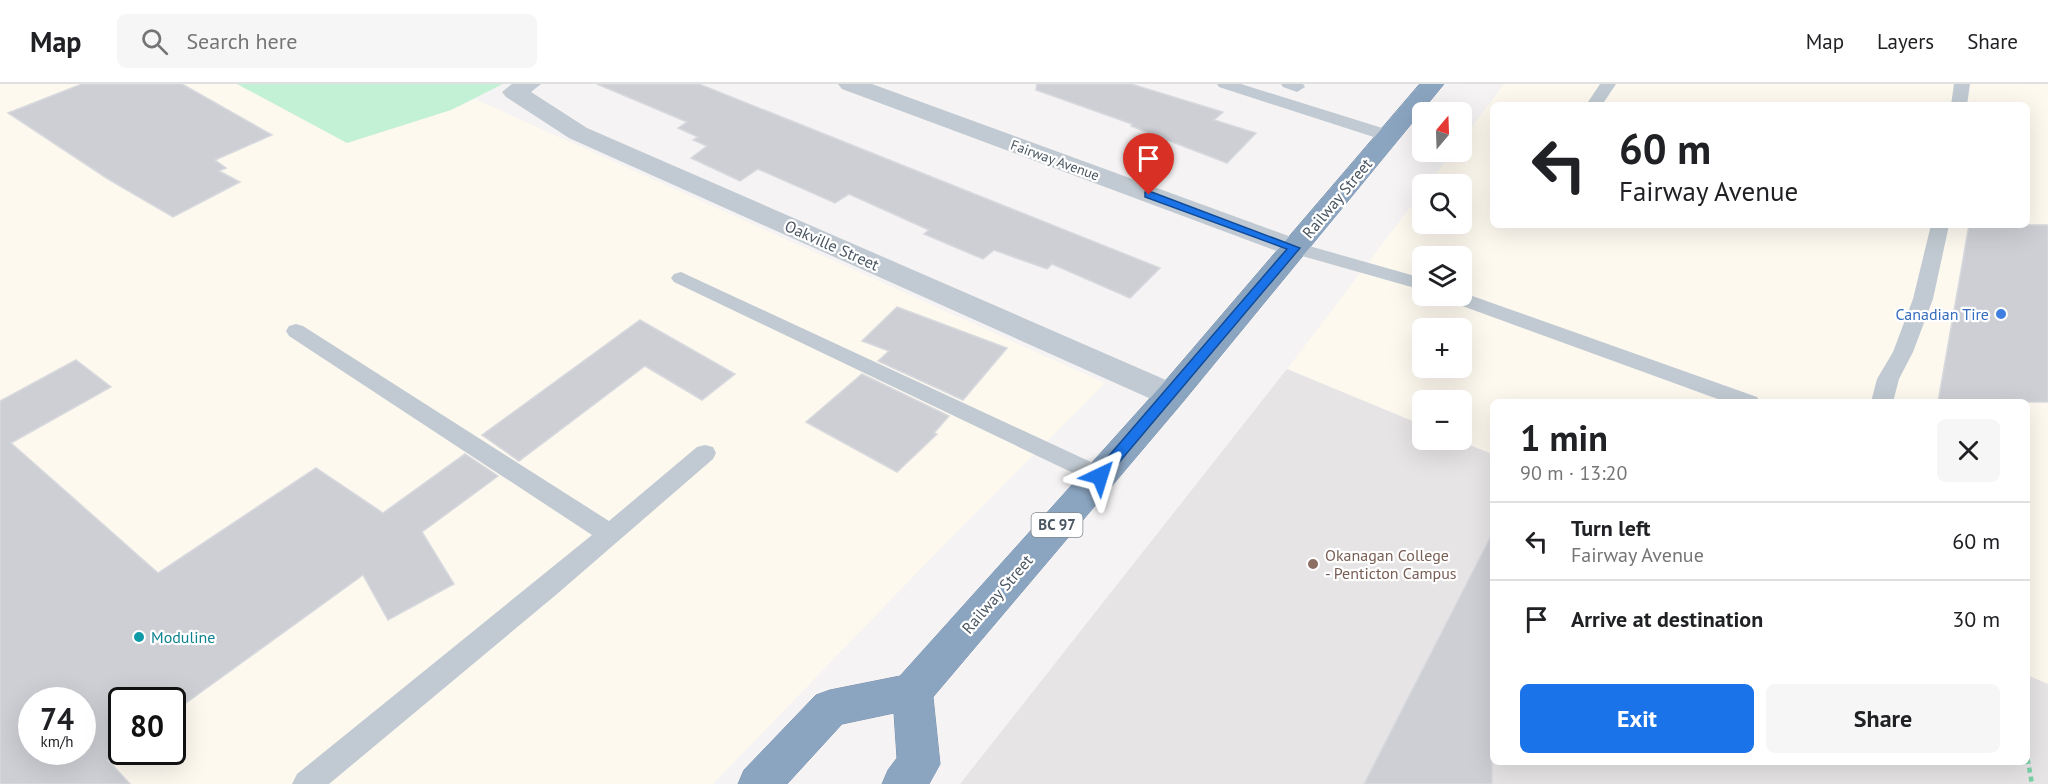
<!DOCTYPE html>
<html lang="en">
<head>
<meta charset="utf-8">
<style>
  :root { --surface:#fff; --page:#f6f6f6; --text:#202124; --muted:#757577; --line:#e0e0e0; --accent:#1a73e8 }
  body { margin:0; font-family:"PT Sans",sans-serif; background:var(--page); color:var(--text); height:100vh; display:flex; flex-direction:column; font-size:22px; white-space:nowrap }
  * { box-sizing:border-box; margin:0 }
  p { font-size:20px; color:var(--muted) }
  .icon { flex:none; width:33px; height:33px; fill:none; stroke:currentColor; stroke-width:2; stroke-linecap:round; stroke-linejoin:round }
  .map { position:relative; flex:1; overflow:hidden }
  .details { position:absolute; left:1490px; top:315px; width:540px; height:366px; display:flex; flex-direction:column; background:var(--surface); border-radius:9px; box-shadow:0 6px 24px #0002 }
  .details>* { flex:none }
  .banner { position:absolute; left:1490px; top:18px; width:540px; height:126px; border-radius:9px; box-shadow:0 6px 24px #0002; background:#fff; color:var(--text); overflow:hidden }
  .needle { width:39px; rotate:19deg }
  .fabs { position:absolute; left:1412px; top:18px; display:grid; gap:12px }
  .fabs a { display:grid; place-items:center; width:60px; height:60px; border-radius:9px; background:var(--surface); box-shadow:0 6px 24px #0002; font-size:30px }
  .speed { position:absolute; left:18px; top:603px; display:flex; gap:12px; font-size:30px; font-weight:700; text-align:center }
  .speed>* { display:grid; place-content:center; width:78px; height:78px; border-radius:50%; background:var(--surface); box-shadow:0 6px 24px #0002; line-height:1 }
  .speed small { font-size:15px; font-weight:400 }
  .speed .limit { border:3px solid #111; border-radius:9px; background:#fff; color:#111 }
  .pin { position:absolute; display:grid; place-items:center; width:51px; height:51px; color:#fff; margin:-62px -26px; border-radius:50% 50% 50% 0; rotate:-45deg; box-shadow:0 0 6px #0007 }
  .pin .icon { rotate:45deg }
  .me { position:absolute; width:66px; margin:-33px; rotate:41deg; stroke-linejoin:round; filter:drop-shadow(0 0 4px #0008) }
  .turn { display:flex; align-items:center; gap:21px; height:126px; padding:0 30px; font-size:27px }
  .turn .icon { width:78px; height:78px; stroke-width:2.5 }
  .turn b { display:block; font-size:42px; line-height:51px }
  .round { display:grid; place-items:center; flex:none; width:63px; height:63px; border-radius:9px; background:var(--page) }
  .summary { display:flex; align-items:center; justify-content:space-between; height:102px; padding:0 30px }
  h1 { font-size:36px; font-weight:600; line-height:45px }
  .primary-button { display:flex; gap:12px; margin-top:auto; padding:12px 30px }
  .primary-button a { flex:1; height:69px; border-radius:9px; background:var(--accent); color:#fff; font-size:24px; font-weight:600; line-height:69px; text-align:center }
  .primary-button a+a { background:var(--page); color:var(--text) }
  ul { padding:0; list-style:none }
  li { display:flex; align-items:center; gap:18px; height:78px; padding:0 30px; border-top:2px solid var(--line) }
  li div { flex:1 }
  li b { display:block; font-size:22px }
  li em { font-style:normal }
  header { display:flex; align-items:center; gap:36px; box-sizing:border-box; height:84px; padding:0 30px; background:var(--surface); border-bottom:2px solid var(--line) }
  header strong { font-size:28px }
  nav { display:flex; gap:33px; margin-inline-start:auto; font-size:21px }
  .search { width:420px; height:54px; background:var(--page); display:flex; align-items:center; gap:15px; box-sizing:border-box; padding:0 21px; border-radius:9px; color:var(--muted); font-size:22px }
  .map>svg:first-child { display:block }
  .commercial { fill:#fdf9ef; fill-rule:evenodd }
  .education { fill:#e6e4e5 }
  .green { fill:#c3f1d5 }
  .building { fill:#cdcfd5; stroke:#d7d9de; stroke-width:1.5; fill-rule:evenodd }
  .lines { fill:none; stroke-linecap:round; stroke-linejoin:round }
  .highway-casing { stroke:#7690ad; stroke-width:1 }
  .path { stroke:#7ad0a6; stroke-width:4.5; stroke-dasharray:5 4; stroke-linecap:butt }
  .lane { fill:#c1cad2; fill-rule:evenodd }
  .street { fill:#c1cad2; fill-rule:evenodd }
  .highway { fill:#8ba5c1; fill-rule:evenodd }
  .route { fill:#1a73e8; stroke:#114b97; stroke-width:1.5 }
  .shop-dot { fill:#3f7fe0; stroke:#fff; stroke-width:2 }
  .education-dot { fill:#8d6e63; stroke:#fff; stroke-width:2 }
  .culture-dot { fill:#0f9aa8; stroke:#fff; stroke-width:2 }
  .labels { text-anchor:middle; stroke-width:4.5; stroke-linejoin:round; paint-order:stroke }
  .far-street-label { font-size:14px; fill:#4a5661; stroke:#fff }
  .shield { fill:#fff; stroke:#808990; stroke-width:1.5 }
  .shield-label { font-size:15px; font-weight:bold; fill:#4a5661 }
  .street-label { font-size:16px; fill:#4a5661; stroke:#fff }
  .shop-label { font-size:16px; fill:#366cbe; stroke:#fff; text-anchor:end }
  .education-label { font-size:16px; fill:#785e54; stroke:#fff; text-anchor:start }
  .culture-label { font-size:16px; fill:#0d838f; stroke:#fff; text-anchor:start }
</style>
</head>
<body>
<header>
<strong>Map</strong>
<div class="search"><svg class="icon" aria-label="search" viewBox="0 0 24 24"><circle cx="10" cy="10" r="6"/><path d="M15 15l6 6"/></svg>Search here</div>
<nav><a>Map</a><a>Layers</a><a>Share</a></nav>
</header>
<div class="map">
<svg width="2048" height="700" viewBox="0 0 2048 700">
  <rect width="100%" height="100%" fill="#f5f3f3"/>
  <g class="commercial">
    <path d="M0,0H237L347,59L451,26L475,15L1105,299L935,470L713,700H0ZM32,616H82V668H32ZM122,616H172V668H122Z"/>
    <path d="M1504,0H2048V600L2027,591L2026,318H1492V370L1457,356H1461V316H1422V341L1287,285L1422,108V140H1461V100H1428L1453,68H1461V57ZM1492,21H2026V141H1492ZM1422,172H1461V212H1422ZM1422,244H1461V284H1422Z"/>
  </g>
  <polygon class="education" points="1287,285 1422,341 1422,356 1457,356 1492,370 1492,678 2026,678 2027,591 2048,600 2048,700 960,700"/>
  <polygon class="green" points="237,0 503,0 451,26 347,59"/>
  <g class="building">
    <polygon points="82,0 182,0 272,51 215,76 226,84 219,87 240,98 173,133 108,95 8,29"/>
    <polygon points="597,0 699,0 1160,184 1130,214 1052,180 1047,185 994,166 983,175 924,150 929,146 849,110 835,119 758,85 740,97 691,74 707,62 693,56 698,53 678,44 687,38"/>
    <polygon points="1037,0 1131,0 1223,28 1214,36 1256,49 1227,79 1131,42 1132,40 1036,6"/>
    <polygon points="1969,141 2048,141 2048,318 1938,318"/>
    <polygon points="897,223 1007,264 963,316 878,277 889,267 862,257"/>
    <polygon points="640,236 735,290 702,316 645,282 519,377 482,351"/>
    <path d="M76,276L111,303L11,359L158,489L316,384L383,429L465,370L498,392L422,448L454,500L388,536L363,491L172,629V616H122V666L108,676L130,700H0V317ZM32,616H82V668H32Z"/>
    <polygon points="862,290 949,332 934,349 937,350 897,388 806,338"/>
    <polygon points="1492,450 1492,700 1364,700"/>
  </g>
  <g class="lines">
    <g class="highway-casing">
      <polygon id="highway" points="1420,0 1444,0 1182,319 933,613 940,680 929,700 882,700 888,686 897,674 894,629 842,640 787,700 738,700 744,686 816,611 830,606 900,592 1160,303"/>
    </g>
    <polyline class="path" points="2026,666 2032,700"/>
    <g class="lane">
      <polygon points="1217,0 1241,0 1395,48 1397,52 1395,56 1383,56 1219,3"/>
      <polygon points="1281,0 1303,0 1305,3 1297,8 1283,3"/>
      <polygon points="1600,0 1616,0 1602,21 1586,21"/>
      <polygon points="1954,0 1970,0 1967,21 1951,21"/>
      <polygon points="1931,141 1949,141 1933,215 1913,268 1899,295 1893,318 1871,318 1877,295 1893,268 1913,215"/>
      <polygon points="1295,158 1422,194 1422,206 1288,168 1286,164 1288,160"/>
      <polygon points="681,188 1108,386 1112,392 1108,398 1100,401 1092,398 674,198 671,194 674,190"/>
      <polygon points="1461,208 1757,313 1760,318 1726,318 1446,216 1443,212 1461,212"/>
      <polygon points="296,240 303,242 609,437 697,363 705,361 713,363 716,369 713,375 557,510 329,700 292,700 297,690 592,451 289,252 286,247 289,242"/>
    </g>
    <g class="street">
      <polygon points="512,0 541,0 531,8 587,44 1182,303 1187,311 1182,319 1171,322 1160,319 569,54 506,13 502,8"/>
      <polygon points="838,0 872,0 1305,158 1309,164 1305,170 1295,172 1285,170 842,5"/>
    </g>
    <use href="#highway" class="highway"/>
  </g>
  <polygon class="route" points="1149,107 1300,164 1105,395 1095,395 1093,392 1095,388 1287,165 1145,113 1145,108"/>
  <circle class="shop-dot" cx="2001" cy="230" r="6"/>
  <circle class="education-dot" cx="1313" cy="480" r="6"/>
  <circle class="culture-dot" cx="139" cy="553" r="6"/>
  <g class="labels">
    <g class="far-street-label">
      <text transform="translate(1055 76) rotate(20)" y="5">Fairway Avenue</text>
    </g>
    <rect class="shield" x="1031.5" y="429" width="51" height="24" rx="4.5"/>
    <g class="shield-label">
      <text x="1057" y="446">BC 97</text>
    </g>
    <g class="street-label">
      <text transform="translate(1337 114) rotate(-50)" y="6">Railway Street</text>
      <text transform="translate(832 161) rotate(24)" y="6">Oakville Street</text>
      <text transform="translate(997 510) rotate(-49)" y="6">Railway Street</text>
    </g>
    <g class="shop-label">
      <text x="1989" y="236">Canadian Tire</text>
    </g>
    <g class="education-label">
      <text x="1325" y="477">Okanagan College<tspan x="1325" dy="18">- Penticton Campus</tspan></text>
    </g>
    <g class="culture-label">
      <text x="151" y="559">Moduline</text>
    </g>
  </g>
</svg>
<div class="fabs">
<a><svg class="needle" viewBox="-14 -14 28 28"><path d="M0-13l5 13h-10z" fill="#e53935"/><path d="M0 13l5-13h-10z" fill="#757577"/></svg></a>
<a><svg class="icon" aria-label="search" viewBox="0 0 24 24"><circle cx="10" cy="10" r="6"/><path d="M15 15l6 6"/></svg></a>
<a><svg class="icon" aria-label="layers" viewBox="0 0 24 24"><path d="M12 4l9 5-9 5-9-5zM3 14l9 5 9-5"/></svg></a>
<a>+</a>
<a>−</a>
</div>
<div class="speed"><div>74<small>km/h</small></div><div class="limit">80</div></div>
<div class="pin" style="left:1149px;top:111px;background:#d93025"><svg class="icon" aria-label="arrive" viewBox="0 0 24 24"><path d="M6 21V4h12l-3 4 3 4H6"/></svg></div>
<svg class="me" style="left:1100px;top:392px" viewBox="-20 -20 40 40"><path d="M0-17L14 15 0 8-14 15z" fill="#1a73e8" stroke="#fff" stroke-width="4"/></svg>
<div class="banner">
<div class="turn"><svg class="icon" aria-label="left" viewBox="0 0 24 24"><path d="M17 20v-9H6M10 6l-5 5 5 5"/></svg><div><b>60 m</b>Fairway Avenue</div></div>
</div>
<section class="details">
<div class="summary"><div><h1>1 min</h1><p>90 m · 13:20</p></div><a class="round"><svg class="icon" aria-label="close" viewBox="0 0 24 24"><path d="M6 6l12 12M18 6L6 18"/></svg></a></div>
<ul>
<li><svg class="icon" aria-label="left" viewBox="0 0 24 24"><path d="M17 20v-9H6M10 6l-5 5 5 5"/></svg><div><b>Turn left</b><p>Fairway Avenue</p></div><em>60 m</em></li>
<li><svg class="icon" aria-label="arrive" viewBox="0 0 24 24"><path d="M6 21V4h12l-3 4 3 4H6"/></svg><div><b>Arrive at destination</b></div><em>30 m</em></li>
</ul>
<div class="primary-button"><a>Exit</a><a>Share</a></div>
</section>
</div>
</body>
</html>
